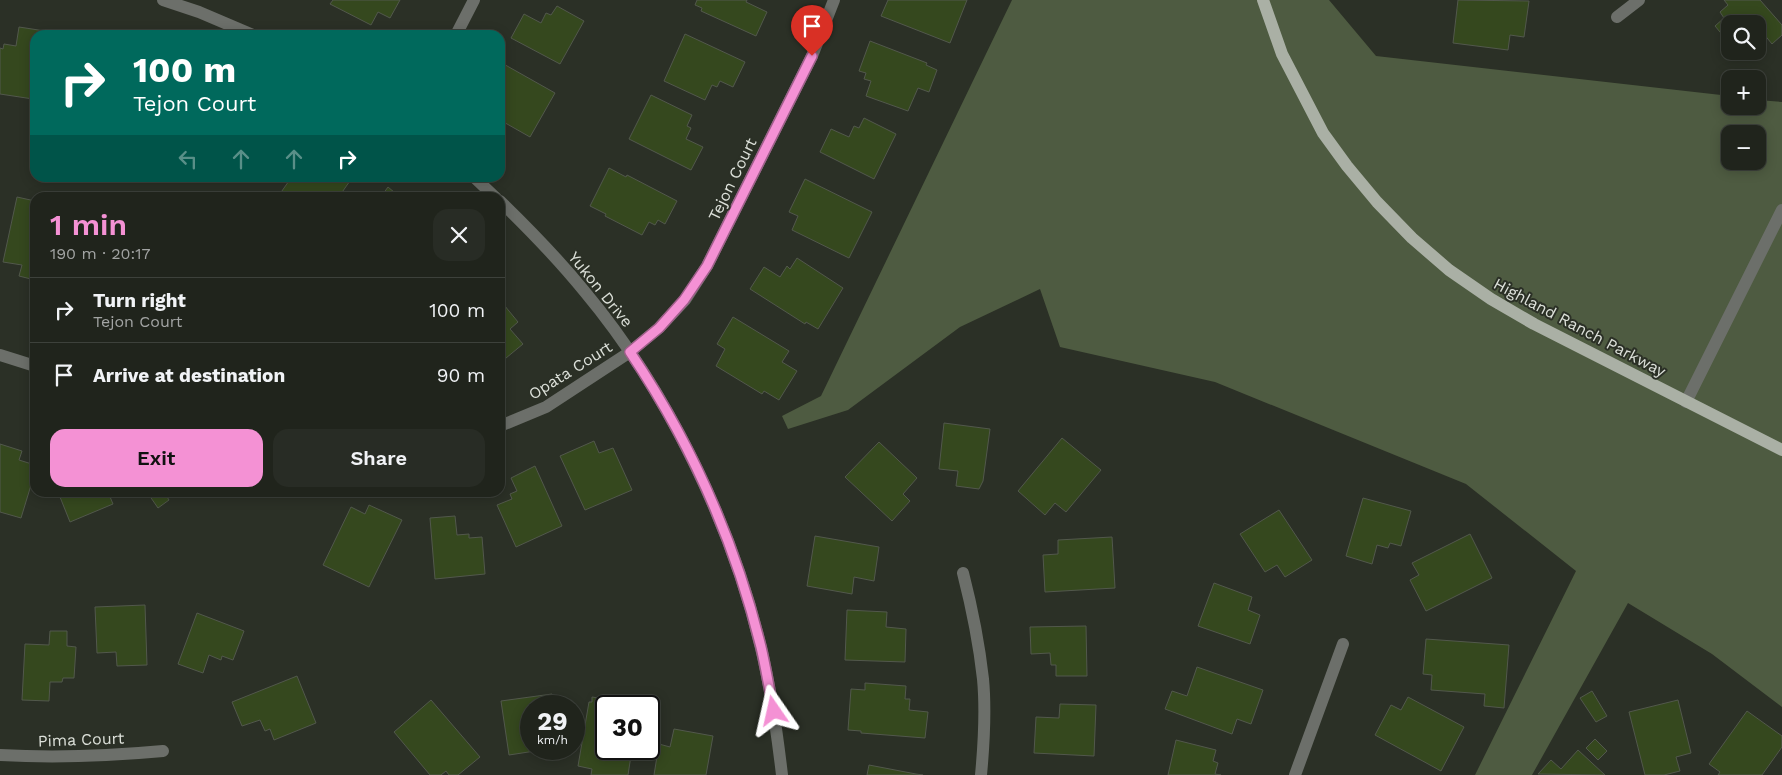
<!DOCTYPE html>
<html lang="en">
<head>
<meta charset="utf-8">
<style>
  :root { --surface:#20241c; --page:#282c25; --text:#f1f3f6; --muted:#a2a4a3; --line:#3d413b; --accent:#f491d4 }
  body { margin:0; font-family:"Work Sans",sans-serif; background:var(--page); color:var(--text); height:100vh; display:flex; flex-direction:column; font-size:19px; white-space:nowrap }
  * { box-sizing:border-box; margin:0 }
  p { font-size:16px; color:var(--muted) }
  .icon { flex:none; width:28px; height:28px; fill:none; stroke:currentColor; stroke-width:2; stroke-linecap:round; stroke-linejoin:round }
  .map { position:relative; flex:1; overflow:hidden }
  .panel { position:absolute; left:30px; top:192px; width:475px; height:305px; display:flex; flex-direction:column; background:var(--surface); border-radius:15px; box-shadow:0 2px 12px #0003,0 0 0 1px var(--line) }
  .panel>* { flex:none }
  .top-card { position:absolute; left:30px; top:30px; width:475px; height:152px; border-radius:15px; box-shadow:0 2px 12px #0003,0 0 0 1px var(--line); background:#00695c; color:#fff; overflow:hidden }
  .tools { position:absolute; left:1721px; top:15px; display:grid; gap:10px }
  .tools a { display:grid; place-items:center; width:45px; height:45px; border-radius:10px; background:var(--surface); box-shadow:0 2px 12px #0003,0 0 0 1px var(--line); font-size:25px }
  .speed { position:absolute; left:520px; top:695px; display:flex; gap:10px; font-size:25px; font-weight:700; text-align:center }
  .speed>* { display:grid; place-content:center; width:65px; height:65px; border-radius:50%; background:var(--surface); box-shadow:0 2px 12px #0003,0 0 0 1px var(--line); line-height:1 }
  .speed small { font-size:12px; font-weight:400 }
  .speed .limit { border:2px solid #111; border-radius:8px; background:#fff; color:#111 }
  .pin { position:absolute; display:grid; place-items:center; width:42px; height:42px; color:#fff; margin:-51px -21px; border-radius:50% 50% 50% 0; rotate:-45deg; box-shadow:0 0 5px #0007 }
  .pin .icon { rotate:45deg }
  .me { position:absolute; width:55px; margin:-28px; rotate:349deg; stroke-linejoin:round; filter:drop-shadow(0 0 4px #0008) }
  .turn { display:flex; align-items:center; gap:18px; height:105px; padding:0 20px; font-size:22px }
  .turn .icon { width:65px; height:65px; stroke-width:2.5 }
  .turn b { display:block; font-size:35px; line-height:42px }
  .lanes { display:flex; align-items:center; height:48px; padding:0 20px; background:#0003; justify-content:center; gap:25px; direction:ltr }
  .lanes .off { opacity:.35 }
  .round { display:grid; place-items:center; flex:none; width:52px; height:52px; border-radius:15px; background:var(--page) }
  .head { display:flex; align-items:center; justify-content:space-between; height:85px; padding:0 20px }
  h1 { font-size:30px; font-weight:600; line-height:38px; color:var(--accent) }
  .cta { display:flex; gap:10px; margin-top:auto; padding:10px 20px }
  .cta a { flex:1; height:58px; border-radius:15px; background:var(--accent); color:#111; font-size:20px; font-weight:600; line-height:58px; text-align:center }
  .cta a+a { background:var(--page); color:var(--text) }
  ul { padding:0; list-style:none }
  li { display:flex; align-items:center; gap:15px; height:65px; padding:0 20px; border-top:1px solid var(--line) }
  li div { flex:1 }
  li b { display:block; font-size:19px }
  li em { font-style:normal }
  .map>svg:first-child { display:block }
  .green { fill:#4e5b41; fill-rule:evenodd }
  .building { fill:#35481e; stroke:#52584c }
  .lines { fill:none; stroke-linecap:round; stroke-linejoin:round }
  .minor { stroke:#6c6f6a; stroke-width:12 }
  .major { stroke:#aab0a5; stroke-width:12 }
  .route-casing { stroke:#9f5e8a; stroke-width:12 }
  .route { stroke:#f491d4; stroke-width:9 }
  .labels { text-anchor:middle; stroke-width:4; stroke-linejoin:round; paint-order:stroke }
  .street-label { font-size:16px; fill:#dde1da; stroke:#2b3026 }
</style>
</head>
<body>
<div class="map">
<svg width="1782" height="775" viewBox="0 0 1782 775">
  <rect width="100%" height="100%" fill="#2b3026"/>
  <path class="green" d="M1012,0H1329L1376,56L1730,96V106H1758V100L1782,102V707L1712,654L1628,603L1532,775H1475L1576,571L1466,484L1215,382L1060,347L1040,289L960,327L848,410L788,429L782,416L821,396ZM1730,134H1758V161H1730Z"/>
  <g class="building">
    <polygon points="333,0 400,0 390,18 378,12 371,25 330,4"/>
    <polygon points="697,0 747,0 746,2 767,12 756,36 701,11 702,8 695,5"/>
    <polygon points="888,0 967,0 950,43 881,16"/>
    <polygon points="1458,0 1529,1 1524,37 1510,35 1508,50 1453,43"/>
    <polygon points="1724,0 1760,0 1782,25 1782,35 1772,44 1763,33 1758,38 1758,24 1730,24 1730,44 1715,26 1724,18 1720,12 1728,5"/>
    <polygon points="557,6 584,21 560,64 511,38 524,14 541,23 546,13 551,15"/>
    <polygon points="19,27 45,31 44,35 35,35 35,89 33,99 0,94 0,48 3,49 4,44 16,46"/>
    <polygon points="685,34 745,62 733,87 720,81 717,87 712,85 705,100 664,81"/>
    <polygon points="870,41 927,63 926,65 937,70 929,92 918,88 908,111 866,96 871,81 864,79 866,73 859,71"/>
    <polygon points="500,62 555,93 530,137 500,120"/>
    <polygon points="651,95 692,115 687,126 691,128 686,139 703,147 691,170 629,139"/>
    <polygon points="864,118 896,134 874,179 820,152 831,129 849,137 854,126 859,128"/>
    <polygon points="609,168 626,177 627,175 677,201 665,224 658,220 655,225 649,222 642,235 605,216 606,214 590,206"/>
    <polygon points="291,178 352,178 338,198 277,198"/>
    <polygon points="805,179 872,212 849,258 792,230 798,216 789,212"/>
    <polygon points="388,187 401,198 380,198"/>
    <polygon points="17,197 35,201 35,280 19,276 22,265 3,262"/>
    <polygon points="797,258 843,288 818,329 806,322 805,324 750,289 764,267 780,277 787,266 790,269"/>
    <polygon points="500,300 518,322 510,329 523,344 500,363"/>
    <polygon points="733,317 789,351 782,362 797,371 779,400 764,391 762,394 716,366 725,349 717,344"/>
    <polygon points="944,423 990,429 983,481 979,489 956,486 958,471 939,469"/>
    <polygon points="1062,438 1101,470 1066,512 1055,503 1045,515 1018,491"/>
    <polygon points="594,441 599,453 613,448 632,490 585,510 560,456"/>
    <polygon points="879,442 917,478 903,494 910,501 892,521 845,477"/>
    <polygon points="0,444 22,451 19,460 35,465 35,472 21,518 0,512"/>
    <polygon points="535,466 562,526 516,547 497,505 512,499 510,494 517,491 511,478"/>
    <polygon points="58,492 108,492 113,504 70,522"/>
    <polygon points="153,492 164,492 169,500 158,508 149,495"/>
    <polygon points="1363,498 1411,511 1401,546 1390,543 1388,548 1377,545 1372,564 1346,556"/>
    <polygon points="369,505 402,520 369,587 323,565 351,507 365,514"/>
    <polygon points="1279,510 1312,560 1285,577 1277,565 1265,572 1240,534"/>
    <polygon points="455,516 457,535 469,534 469,538 482,537 485,574 435,579 430,518"/>
    <polygon points="1470,534 1492,578 1426,611 1410,580 1419,575 1412,563"/>
    <polygon points="815,536 879,547 874,581 854,577 852,594 807,586"/>
    <polygon points="1112,537 1115,588 1045,592 1043,555 1058,554 1058,540"/>
    <polygon points="1214,583 1252,597 1248,610 1260,615 1250,644 1198,626"/>
    <polygon points="145,605 147,665 117,666 116,652 97,653 95,607"/>
    <polygon points="847,610 887,612 886,627 906,629 905,662 845,660"/>
    <polygon points="197,613 244,631 233,660 222,656 221,660 209,655 203,673 178,664"/>
    <polygon points="1086,626 1087,676 1056,676 1056,665 1051,665 1050,653 1031,654 1030,627"/>
    <polygon points="50,631 67,631 67,646 76,647 74,678 63,678 62,682 50,682 49,701 22,700 25,644 49,645"/>
    <polygon points="1426,639 1509,645 1504,708 1484,706 1485,694 1431,690 1432,675 1423,674"/>
    <polygon points="1197,667 1263,690 1251,724 1237,719 1232,734 1165,709 1172,691 1187,696"/>
    <polygon points="297,676 316,723 274,740 270,729 265,731 260,720 242,726 232,702"/>
    <polygon points="865,683 906,686 905,699 910,699 909,710 928,712 925,738 861,733 861,731 848,730 851,689 865,690"/>
    <polygon points="1592,691 1607,716 1596,722 1580,698"/>
    <polygon points="552,694 553,706 531,706 531,749 535,749 535,751 509,755 501,701"/>
    <polygon points="592,697 637,704 637,706 606,706 606,749 632,749 628,775 591,775 592,769 578,766 589,702 592,702"/>
    <polygon points="1408,697 1464,727 1441,771 1375,735 1391,705 1401,710"/>
    <polygon points="431,700 480,757 458,775 449,775 446,771 441,775 430,775 394,732"/>
    <polygon points="1678,700 1691,753 1676,757 1680,771 1664,775 1645,775 1629,712"/>
    <polygon points="1060,704 1096,705 1094,756 1034,753 1036,717 1059,718"/>
    <polygon points="1747,711 1782,736 1782,747 1762,775 1718,775 1720,772 1709,764"/>
    <polygon points="674,729 713,736 706,775 654,775 659,744 670,747"/>
    <polygon points="1595,739 1607,751 1598,760 1586,748"/>
    <polygon points="1176,740 1216,750 1213,761 1218,763 1215,774 1221,775 1168,775"/>
    <polygon points="1578,750 1605,775 1538,774 1551,760 1561,769"/>
    <polygon points="869,765 916,774 923,775 867,775"/>
  </g>
  <g class="lines">
    <g class="minor">
      <polyline points="163,0 199,12 253,35"/>
      <polyline points="1617,17 1639,0"/>
      <polyline points="456,35 474,0"/>
      <polyline points="475,178 496,198"/>
      <path d="M500,201C530,230 559,260 585,292C667,390 732,525 761,648C771,690 777,732 782,775"/>
      <polyline points="0,355 35,366"/>
      <polyline points="1686,402 1782,210"/>
      <polyline points="500,426 546,407 630,352 659,328 685,300 707,266 812,56 834,0"/>
      <path d="M963,573C972,608 979,643 983,679C986,711 984,743 981,775"/>
      <path d="M0,755C55,758 109,756 163,751"/>
      <polyline points="1295,775 1343,644"/>
    </g>
    <polyline class="major" points="1263,0 1282,54 1323,133 1347,166 1377,202 1412,238 1449,270 1491,299 1534,324 1782,450"/>
  </g>
  <g class="lines">
    <g class="route-casing">
      <path id="route" d="M774,711C769,689 766,668 761,647C735,542 690,441 630,352L659,328L684,300L707,266L812,56"/>
    </g>
    <use href="#route" class="route"/>
  </g>
  <g class="labels">
    <g class="street-label">
      <text transform="translate(732 179) rotate(-64)" y="6">Tejon Court</text>
      <text transform="translate(601 289) rotate(51)" y="6">Yukon Drive</text>
      <text transform="translate(1580 327) rotate(28)" y="6">Highland Ranch Parkway</text>
      <text transform="translate(570 370) rotate(-32)" y="6">Opata Court</text>
      <text transform="translate(81 739) rotate(-2)" y="6">Pima Court</text>
    </g>
  </g>
</svg>
<div class="tools">
<a><svg class="icon" aria-label="search" viewBox="0 0 24 24"><circle cx="10" cy="10" r="6"/><path d="M15 15l6 6"/></svg></a>
<a>+</a>
<a>−</a>
</div>
<div class="speed"><div>29<small>km/h</small></div><div class="limit">30</div></div>
<div class="pin" style="left:812px;top:56px;background:#d93025"><svg class="icon" aria-label="arrive" viewBox="0 0 24 24"><path d="M6 21V4h12l-3 4 3 4H6"/></svg></div>
<svg class="me" style="left:774px;top:711px" viewBox="-20 -20 40 40"><path d="M0-17L14 15 0 8-14 15z" fill="#f491d4" stroke="#fff" stroke-width="4"/></svg>
<div class="top-card">
<div class="turn"><svg class="icon" aria-label="right" viewBox="0 0 24 24"><path d="M7 20v-9h11M14 6l5 5-5 5"/></svg><div><b>100 m</b>Tejon Court</div></div>
<div class="lanes"><svg class="icon off" aria-label="left" viewBox="0 0 24 24"><path d="M17 20v-9H6M10 6l-5 5 5 5"/></svg><svg class="icon off" aria-label="ahead" viewBox="0 0 24 24"><path d="M12 20V5M6 11l6-6 6 6"/></svg><svg class="icon off" aria-label="ahead" viewBox="0 0 24 24"><path d="M12 20V5M6 11l6-6 6 6"/></svg><svg class="icon" aria-label="right" viewBox="0 0 24 24"><path d="M7 20v-9h11M14 6l5 5-5 5"/></svg></div>
</div>
<section class="panel">
<div class="head"><div><h1>1 min</h1><p>190 m · 20:17</p></div><a class="round"><svg class="icon" aria-label="close" viewBox="0 0 24 24"><path d="M6 6l12 12M18 6L6 18"/></svg></a></div>
<ul>
<li><svg class="icon" aria-label="right" viewBox="0 0 24 24"><path d="M7 20v-9h11M14 6l5 5-5 5"/></svg><div><b>Turn right</b><p>Tejon Court</p></div><em>100 m</em></li>
<li><svg class="icon" aria-label="arrive" viewBox="0 0 24 24"><path d="M6 21V4h12l-3 4 3 4H6"/></svg><div><b>Arrive at destination</b></div><em>90 m</em></li>
</ul>
<div class="cta"><a>Exit</a><a>Share</a></div>
</section>
</div>
</body>
</html>
